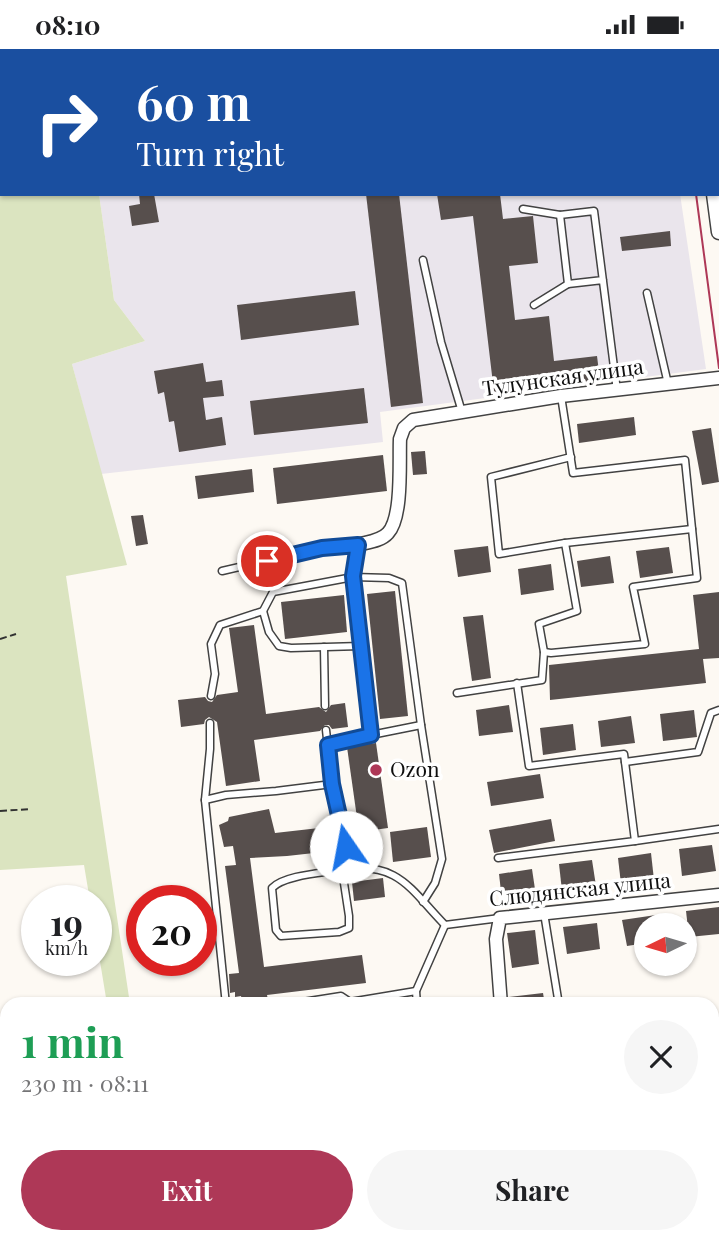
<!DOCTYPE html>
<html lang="en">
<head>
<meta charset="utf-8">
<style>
  :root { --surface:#fff; --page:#f6f6f6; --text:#202124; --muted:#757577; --accent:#ae3857 }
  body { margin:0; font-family:"Playfair Display",serif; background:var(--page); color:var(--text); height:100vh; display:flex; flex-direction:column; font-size:26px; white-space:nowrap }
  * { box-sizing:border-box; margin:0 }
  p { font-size:23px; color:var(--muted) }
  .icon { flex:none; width:38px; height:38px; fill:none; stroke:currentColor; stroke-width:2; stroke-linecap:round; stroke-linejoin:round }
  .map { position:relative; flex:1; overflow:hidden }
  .sheet { position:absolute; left:0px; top:948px; width:719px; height:247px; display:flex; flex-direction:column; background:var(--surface); border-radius:21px 21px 0 0; box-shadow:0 2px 5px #0004 }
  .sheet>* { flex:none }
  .hud { position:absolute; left:0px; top:0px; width:719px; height:147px; box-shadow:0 2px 5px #0004; background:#1a4fa0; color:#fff; overflow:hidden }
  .needle { width:46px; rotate:265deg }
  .buttons { position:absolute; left:634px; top:864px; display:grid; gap:14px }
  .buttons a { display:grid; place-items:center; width:63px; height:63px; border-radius:50%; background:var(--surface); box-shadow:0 2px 5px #0004; font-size:35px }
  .speed { position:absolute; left:21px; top:836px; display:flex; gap:14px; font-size:35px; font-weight:700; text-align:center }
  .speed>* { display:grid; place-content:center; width:91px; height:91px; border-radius:50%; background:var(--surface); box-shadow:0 2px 5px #0004; line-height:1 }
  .speed small { font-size:18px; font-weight:400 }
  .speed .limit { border:10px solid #d22; background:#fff; color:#111 }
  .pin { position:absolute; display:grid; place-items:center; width:60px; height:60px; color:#fff; margin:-30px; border:4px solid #fff; border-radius:50%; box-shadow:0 2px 7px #0007 }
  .me { position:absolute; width:77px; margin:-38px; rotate:348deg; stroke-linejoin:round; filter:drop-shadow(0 0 5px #0008) }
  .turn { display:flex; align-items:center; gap:24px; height:147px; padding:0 21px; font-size:32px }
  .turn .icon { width:91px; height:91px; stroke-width:2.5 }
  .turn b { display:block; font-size:49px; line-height:60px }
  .round { display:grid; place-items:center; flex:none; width:74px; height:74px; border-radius:37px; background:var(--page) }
  .head { display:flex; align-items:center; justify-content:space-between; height:119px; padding:0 21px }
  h1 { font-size:42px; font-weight:700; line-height:52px; color:#1e9e55 }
  .cta { display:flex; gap:14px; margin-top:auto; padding:14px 21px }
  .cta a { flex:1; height:80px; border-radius:42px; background:var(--accent); color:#fff; font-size:28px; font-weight:700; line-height:80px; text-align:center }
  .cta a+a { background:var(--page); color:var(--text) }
  .status { display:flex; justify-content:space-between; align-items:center; height:49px; padding:0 35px; background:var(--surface); direction:ltr }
  .status svg { height:19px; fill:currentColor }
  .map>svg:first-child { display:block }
  .industrial { fill:#eae5ec }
  .green { fill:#dbe4c0 }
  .building { fill:#574f4d }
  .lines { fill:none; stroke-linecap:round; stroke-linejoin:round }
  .service-casing { stroke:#424242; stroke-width:9 }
  .minor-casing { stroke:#424242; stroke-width:15 }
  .tertiary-casing { stroke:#424242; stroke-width:17 }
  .path { stroke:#313131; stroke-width:2; stroke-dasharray:7 3.5; stroke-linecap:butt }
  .service { stroke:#fff; stroke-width:6 }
  .minor { stroke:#fff; stroke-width:12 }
  .tertiary { stroke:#fff; stroke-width:14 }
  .tram { stroke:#ae3857; stroke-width:2 }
  .route-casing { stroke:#114b97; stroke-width:18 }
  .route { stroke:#1a73e8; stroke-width:12 }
  .poi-dot { fill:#ae3857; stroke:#fff; stroke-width:2.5 }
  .labels { text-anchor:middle; stroke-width:7; stroke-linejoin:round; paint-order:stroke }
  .street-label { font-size:21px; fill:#0f0f0f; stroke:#fff }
  .poi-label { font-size:21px; fill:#0f0f0f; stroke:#fff; text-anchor:start }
</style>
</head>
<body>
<div class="status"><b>08:10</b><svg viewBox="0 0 49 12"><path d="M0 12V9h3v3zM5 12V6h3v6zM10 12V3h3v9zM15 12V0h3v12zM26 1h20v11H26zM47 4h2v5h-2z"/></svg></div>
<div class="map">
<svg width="719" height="1195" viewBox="0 0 719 1195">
  <rect width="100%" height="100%" fill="#fdf9f3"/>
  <g class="industrial">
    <polygon points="79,0 594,0 596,2 79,2"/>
    <polygon points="99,145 680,145 706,320 380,363 383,393 101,425 72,315 145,292 114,251"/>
  </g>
  <g class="green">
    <polygon points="0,0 79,0 79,2 2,2 2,145 99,145 114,251 145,292 72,315 127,516 66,527 130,955 107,955 96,888 96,852 90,852 84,816 0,821"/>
    <polygon points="0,1035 7,1035 7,1188 242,1188 243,1193 273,1188 366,1188 367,1195 0,1195"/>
  </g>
  <g class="building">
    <polygon points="139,145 154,145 159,173 132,177 129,157 140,155"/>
    <polygon points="366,145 399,145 423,354 391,358"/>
    <polygon points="437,145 500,145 503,170 533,167 538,214 509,217 515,271 549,267 554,312 597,307 600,331 494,343 473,167 441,171"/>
    <polygon points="670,182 671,197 622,202 620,188"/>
    <polygon points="355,242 359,276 241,291 237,256"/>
    <polygon points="203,314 206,333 222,331 224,347 203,349 206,371 222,368 226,396 179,403 174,372 169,373 164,343 158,345 154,322"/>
    <polygon points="364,339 368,374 254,386 250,352"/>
    <polygon points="634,368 636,386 579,394 577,375"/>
    <polygon points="711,379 719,433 702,436 692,382"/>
    <polygon points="425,402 427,425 413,426 411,403"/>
    <polygon points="383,406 387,442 277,455 273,419"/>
    <polygon points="252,420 254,443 198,450 195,427"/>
    <polygon points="143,466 148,495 136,497 131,467"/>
    <polygon points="488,497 491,523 458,528 454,501"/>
    <polygon points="669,498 673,524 640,529 636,502"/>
    <polygon points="610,507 614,534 581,538 577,512"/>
    <polygon points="551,515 554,541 521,546 518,520"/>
    <polygon points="395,542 408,667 380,670 367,545"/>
    <polygon points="719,543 719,609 703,610 706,634 550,651 549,616 699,600 693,546"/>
    <polygon points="344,546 347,583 285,590 281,553"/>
    <polygon points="483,566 491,629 472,632 463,568"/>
    <polygon points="254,576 266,665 319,658 326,663 331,656 345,654 348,678 332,680 329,676 325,676 320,682 254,691 260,732 226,737 217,673 209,668 205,671 204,675 181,678 178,651 205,648 208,652 212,653 217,646 238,643 229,579"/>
    <polygon points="509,656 513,683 479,687 476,661"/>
    <polygon points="694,661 697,688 663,692 660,665"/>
    <polygon points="631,667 635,694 601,698 598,672"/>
    <polygon points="573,675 576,701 543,706 540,679"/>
    <polygon points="376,694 388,779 359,783 347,698"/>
    <polygon points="540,725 544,749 491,757 487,733"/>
    <polygon points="269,760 275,784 328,778 332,802 287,807 250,809 264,918 362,906 366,934 267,946 269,956 243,956 241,947 235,948 235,943 230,944 229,925 239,924 225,817 236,816 233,797 224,798 219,776 228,772 229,768"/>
    <polygon points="551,770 555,792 494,804 489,781"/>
    <polygon points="427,778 431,808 393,813 390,783"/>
    <polygon points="712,796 716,822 682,827 679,800"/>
    <polygon points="651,804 654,831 621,835 618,809"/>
    <polygon points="592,811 596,837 562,842 559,815"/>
    <polygon points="532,820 536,847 502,851 499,825"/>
    <polygon points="383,829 385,848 354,852 352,833"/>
    <polygon points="719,858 719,885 689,888 686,862"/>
    <polygon points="656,866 658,877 646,877 646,894 627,897 622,871"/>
    <polygon points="597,874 600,900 567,905 563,878"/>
    <polygon points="535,881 539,915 512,919 507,884"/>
    <polygon points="543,944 545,956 510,956 509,948"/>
  </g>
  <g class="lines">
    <g class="service-casing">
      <g id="service">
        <polyline points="303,0 304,2"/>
        <polyline points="185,1 185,2"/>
        <polyline points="408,2 408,0"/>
        <polyline points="718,36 719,36"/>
        <polyline points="523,160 560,166"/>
        <polyline points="423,211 441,293 462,363"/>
        <polyline points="603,231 568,235 560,166 594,162 616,334 617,341"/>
        <polyline points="647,244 668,335"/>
        <polyline points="534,256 568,235"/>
        <polyline points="565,494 692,480"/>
        <polyline points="263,562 269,583 279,597 291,599 361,597"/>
        <polyline points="324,598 325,657"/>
        <polyline points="544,603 539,575 577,562 565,494 499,505 491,428 571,408"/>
        <polyline points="457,644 542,631 544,603 551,604 645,595 633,538 697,529 685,411 573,424 561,347"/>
        <polyline points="211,647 215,625 211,595 220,576 263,562 273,543 353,528 357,496 322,499 222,522"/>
        <polyline points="210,674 210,700 205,751 226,746 276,742 332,735 350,820"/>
        <polyline points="326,681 332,735"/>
        <polyline points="371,686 421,676"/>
        <polyline points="328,696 371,686 353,528 389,529 402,534 421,676 442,810 435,834 423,853"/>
        <polyline points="625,713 698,703 711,664 719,661"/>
        <polyline points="205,751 226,956"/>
        <polyline points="635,792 719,780"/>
        <polyline points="498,809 635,792 624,705 529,717 517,634"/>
        <path d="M342,821L349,867V879L339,883L281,887L276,881L272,839C284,826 323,824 340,821C398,811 410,840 445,876"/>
        <polyline points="544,864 559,956"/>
        <polyline points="445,876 500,869"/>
        <polyline points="284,956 341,947 350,953 416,942"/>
        <polyline points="417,956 416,942 445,876"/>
        <polyline points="591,1188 592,1195"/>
      </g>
    </g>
    <g class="minor-casing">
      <g id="minor">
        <polyline points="718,113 719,112"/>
        <path d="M357,496C368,493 381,492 388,484C403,468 399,412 400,390L404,379L413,371L561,347L719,329"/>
        <polyline points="501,956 496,890 500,869 719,846"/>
        <polyline points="521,1188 522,1195"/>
      </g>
    </g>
    <g class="tertiary-casing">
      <g id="tertiary">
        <polyline points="691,0 691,2"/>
        <polyline points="714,145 719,183"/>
      </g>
    </g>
    <g class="path">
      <polyline points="0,590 16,585"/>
      <polyline points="0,762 31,760"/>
      <polyline points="0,1102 7,1103"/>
      <polyline points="348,1188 348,1195"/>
    </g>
    <use href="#service" class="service"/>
    <use href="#minor" class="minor"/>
    <use href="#tertiary" class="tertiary"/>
    <g class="tram">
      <polyline points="617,0 621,2"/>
      <polyline points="675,0 675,2"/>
      <polyline points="696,145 719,319"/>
    </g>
  </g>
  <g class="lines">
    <g class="route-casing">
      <polyline id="route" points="267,512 322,499 358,496 353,527 371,686 328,696 332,735 346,798"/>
    </g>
    <use href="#route" class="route"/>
  </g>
  <circle class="poi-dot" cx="376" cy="721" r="7"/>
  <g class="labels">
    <g class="street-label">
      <text transform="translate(563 329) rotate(-8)" y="7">Тулунская улица</text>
      <text transform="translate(580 841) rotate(-6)" y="7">Слюдянская улица</text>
    </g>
    <g class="poi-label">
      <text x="390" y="728">Ozon</text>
    </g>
  </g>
</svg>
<div class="buttons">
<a><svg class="needle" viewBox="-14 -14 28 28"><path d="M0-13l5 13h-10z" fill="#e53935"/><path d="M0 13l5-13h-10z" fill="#757577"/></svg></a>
</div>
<div class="speed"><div>19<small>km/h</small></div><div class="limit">20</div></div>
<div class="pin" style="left:267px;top:512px;background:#d93025"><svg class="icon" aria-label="arrive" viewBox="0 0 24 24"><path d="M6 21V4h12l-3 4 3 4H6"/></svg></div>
<svg class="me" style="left:346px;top:798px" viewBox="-20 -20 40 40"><circle r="19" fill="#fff"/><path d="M0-13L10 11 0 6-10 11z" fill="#1a73e8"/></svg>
<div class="hud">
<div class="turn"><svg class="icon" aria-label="right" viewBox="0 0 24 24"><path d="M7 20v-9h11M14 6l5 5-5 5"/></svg><div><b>60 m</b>Turn right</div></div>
</div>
<section class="sheet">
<div class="head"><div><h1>1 min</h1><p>230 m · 08:11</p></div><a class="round"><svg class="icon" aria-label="close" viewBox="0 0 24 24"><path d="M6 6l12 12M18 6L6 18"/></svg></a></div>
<div class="cta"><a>Exit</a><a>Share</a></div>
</section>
</div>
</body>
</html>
